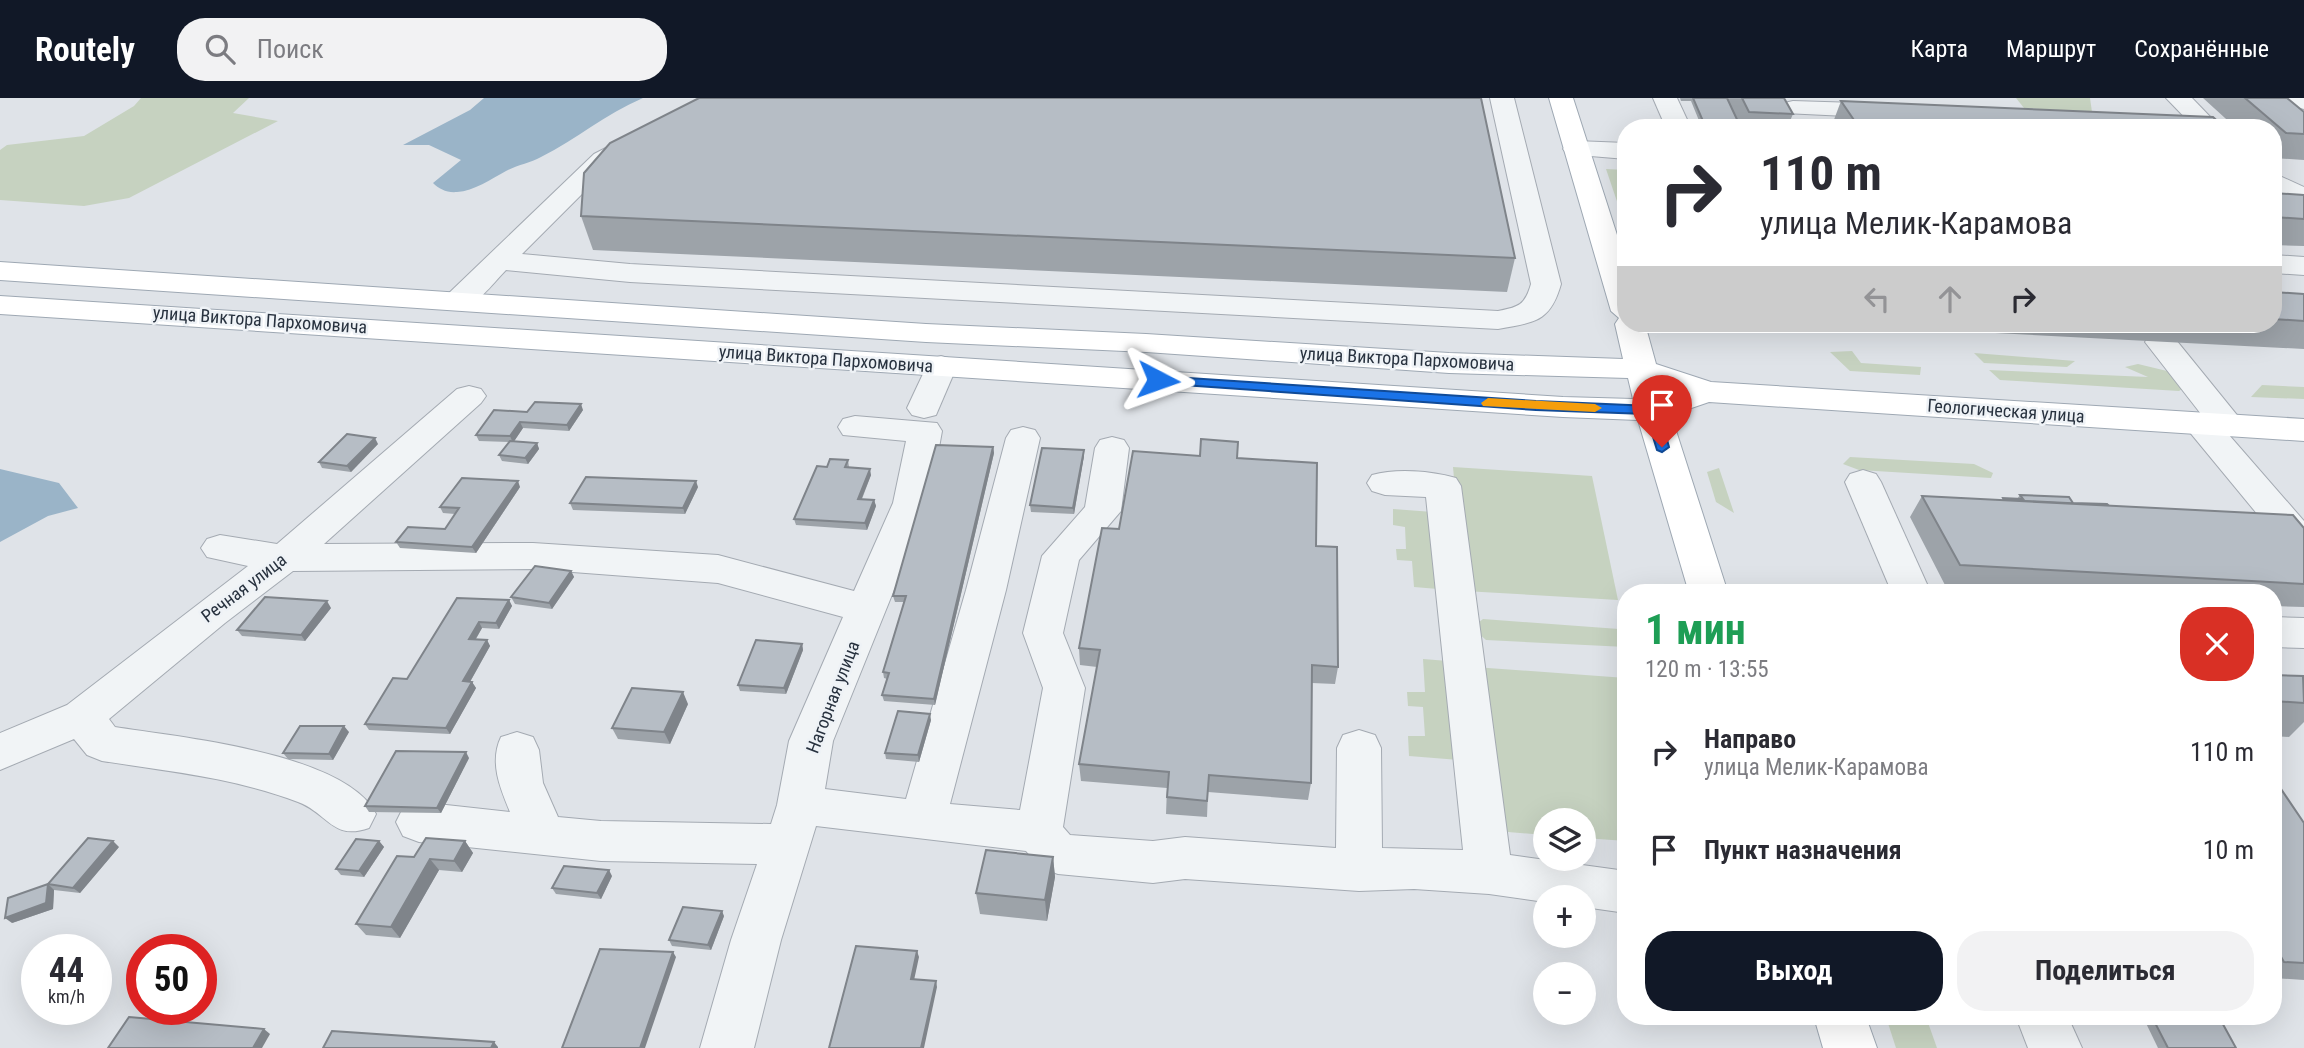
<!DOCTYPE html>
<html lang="ru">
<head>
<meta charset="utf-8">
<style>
  :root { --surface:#fff; --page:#f2f2f3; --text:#2b2b33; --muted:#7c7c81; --accent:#111827 }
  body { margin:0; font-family:"Roboto Condensed",sans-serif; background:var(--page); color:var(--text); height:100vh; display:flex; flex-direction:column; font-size:26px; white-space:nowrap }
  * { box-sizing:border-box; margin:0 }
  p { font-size:23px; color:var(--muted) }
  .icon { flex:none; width:38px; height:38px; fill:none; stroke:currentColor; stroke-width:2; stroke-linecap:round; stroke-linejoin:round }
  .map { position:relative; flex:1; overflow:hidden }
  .side { position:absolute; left:1617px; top:486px; width:665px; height:441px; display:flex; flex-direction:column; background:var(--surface); border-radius:28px; box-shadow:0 7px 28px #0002 }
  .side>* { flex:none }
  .hud { position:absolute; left:1617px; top:21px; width:665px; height:214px; border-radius:28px; box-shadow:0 7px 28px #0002; background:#fff; color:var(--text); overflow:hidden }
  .buttons { position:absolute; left:1533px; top:710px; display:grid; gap:14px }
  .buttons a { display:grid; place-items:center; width:63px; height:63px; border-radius:50%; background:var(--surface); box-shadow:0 7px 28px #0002; font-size:35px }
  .speed { position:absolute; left:21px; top:836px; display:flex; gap:14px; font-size:35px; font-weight:700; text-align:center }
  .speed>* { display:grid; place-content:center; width:91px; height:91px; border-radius:50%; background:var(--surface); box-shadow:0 7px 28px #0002; line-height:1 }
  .speed small { font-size:18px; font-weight:400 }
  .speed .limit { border:10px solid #d22; background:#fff; color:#111 }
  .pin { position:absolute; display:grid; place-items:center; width:60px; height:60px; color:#fff; margin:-72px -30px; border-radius:50% 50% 50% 0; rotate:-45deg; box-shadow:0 0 7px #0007 }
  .pin .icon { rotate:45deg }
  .me { position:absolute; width:77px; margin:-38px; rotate:94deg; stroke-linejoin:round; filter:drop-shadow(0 0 5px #0008) }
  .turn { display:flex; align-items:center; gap:24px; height:147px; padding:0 28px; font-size:32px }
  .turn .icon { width:91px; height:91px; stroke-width:2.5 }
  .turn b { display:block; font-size:49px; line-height:60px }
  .lanes { display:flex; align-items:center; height:66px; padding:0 28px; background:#0003; justify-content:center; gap:35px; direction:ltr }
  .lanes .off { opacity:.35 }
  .round { display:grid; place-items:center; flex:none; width:74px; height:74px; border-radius:28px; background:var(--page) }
  .summary { display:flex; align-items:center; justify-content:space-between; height:119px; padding:0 28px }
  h1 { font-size:42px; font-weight:700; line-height:52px; color:#1e9e55 }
  .cta { display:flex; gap:14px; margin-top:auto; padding:14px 28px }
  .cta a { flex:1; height:80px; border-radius:28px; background:var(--accent); color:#fff; font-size:28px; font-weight:700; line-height:80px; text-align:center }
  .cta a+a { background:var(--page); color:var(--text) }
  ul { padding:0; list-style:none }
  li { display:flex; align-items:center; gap:21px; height:98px; padding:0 28px }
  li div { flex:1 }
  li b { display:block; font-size:26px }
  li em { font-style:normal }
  header { display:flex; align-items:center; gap:42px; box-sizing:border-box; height:98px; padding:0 35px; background:var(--accent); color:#fff }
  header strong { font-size:33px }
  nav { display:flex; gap:38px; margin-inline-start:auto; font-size:24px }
  .search { width:490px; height:63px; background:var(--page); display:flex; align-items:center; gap:18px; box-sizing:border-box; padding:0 24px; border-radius:28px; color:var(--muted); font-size:26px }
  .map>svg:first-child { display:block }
  .green { fill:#c6d2c0 }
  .water { fill:#9ab4c8 }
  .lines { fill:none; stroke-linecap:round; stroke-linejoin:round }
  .minor-casing { stroke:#a4aab2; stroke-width:2 }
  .major-casing { stroke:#9ea8b3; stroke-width:2 }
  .minor { fill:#f1f4f6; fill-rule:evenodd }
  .major { fill:#fff; fill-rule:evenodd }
  .wall { fill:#9da3a9 }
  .shaded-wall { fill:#7f848a }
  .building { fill:#b6bdc5; stroke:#7f848a; stroke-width:2 }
  .route { fill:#1a73e8; stroke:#114b97; stroke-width:2 }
  .slow { fill:#f59e0b }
  .labels { text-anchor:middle; stroke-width:5; stroke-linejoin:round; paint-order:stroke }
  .street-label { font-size:18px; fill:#28323f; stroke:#eef2f6 }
</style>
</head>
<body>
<header>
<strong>Routely</strong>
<div class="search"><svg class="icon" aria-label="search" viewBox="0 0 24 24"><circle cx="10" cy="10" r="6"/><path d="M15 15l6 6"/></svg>Поиск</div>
<nav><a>Карта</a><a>Маршрут</a><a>Сохранённые</a></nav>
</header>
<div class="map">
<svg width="2304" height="950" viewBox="0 0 2304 950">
  <rect width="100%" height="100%" fill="#dfe3e8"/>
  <g class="green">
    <polygon points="141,0 249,0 233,15 278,23 129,100 84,108 0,102 0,52 7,47 84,38 134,8"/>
    <polygon points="2016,0 2090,0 2092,14 2024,10"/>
    <polygon points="1606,71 1626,72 1626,130"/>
    <polygon points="1852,253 1861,265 1921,269 1920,277 1850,273 1830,254"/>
    <polygon points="1974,255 2075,263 2067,269 1984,265"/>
    <polygon points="2138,266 2167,273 2189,286 2179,293 2000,282 1989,272 2148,279 2125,269"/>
    <polygon points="2262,287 2304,289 2304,301 2251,299"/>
    <polygon points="1850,359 1974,366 1993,375 1991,380 1859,372 1843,366"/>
    <polygon points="1453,369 1592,378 1618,502 1464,493"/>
    <polygon points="1719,370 1734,415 1716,404 1707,374"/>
    <polygon points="1393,411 1433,414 1438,491 1414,489 1412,463 1397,462 1396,451 1406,451 1405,429 1393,427"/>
    <polygon points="1483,521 1619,531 1626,535 1626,549 1486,542 1477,534 1475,527"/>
    <polygon points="1423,561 1448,563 1459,662 1409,658 1408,638 1425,638 1423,609 1408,608 1407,594 1425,594"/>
    <polygon points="1474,569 1626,580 1626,743 1584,740 1584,723 1545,723 1545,737 1496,733"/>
    <polygon points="1886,919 1926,919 1937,950 1896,950"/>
  </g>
  <g class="water">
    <path d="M484,0H643C605,16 577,41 541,59C530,65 517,67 506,73C491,81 474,93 457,94C447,95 439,91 433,85L461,62L429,47H403L470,12Z"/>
    <polygon points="0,371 59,385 78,410 48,418 0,444"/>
  </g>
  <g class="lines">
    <g class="minor-casing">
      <g id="minor">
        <path d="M704,0H735L731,5L612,66L522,156L630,166L1498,213C1519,209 1525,207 1531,186L1490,0H1514L1561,186C1550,225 1534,224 1498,231L630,184L506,172C489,189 474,215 448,208L444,202L448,196L594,56Z"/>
        <polygon points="1653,0 1677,0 1691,30 1666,30"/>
        <polygon points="2166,0 2192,0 2221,30 2195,30"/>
        <polygon points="2287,0 2304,0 2304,11 2296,9"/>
        <polygon points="1793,3 1888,6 1897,8 1900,13 1897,18 1888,20 1784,15 1781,10 1784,5"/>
        <polygon points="1576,43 1626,45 1626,61 1567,56 1563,51 1567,46"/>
        <polygon points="2273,75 2304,89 2304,108 2273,94"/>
        <polygon points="2273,157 2304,159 2304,177 2273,175"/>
        <polygon points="2161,235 2172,237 2245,327 2240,334 2229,337 2304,423 2304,461 2291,457 2183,326 2188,319 2201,316 2145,244 2150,237"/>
        <polygon points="941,258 952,261 957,268 936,317 924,320 912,317 907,310 930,261"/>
        <path d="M469,288L481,291L486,298L481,305L324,446L533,445L718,457L854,493L893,405L906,343L843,337L838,329L843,321L855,318L937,325L942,333L929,405L833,643L825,691L906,701L966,492L1006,340L1011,332L1023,329L1035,332L1040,340L1006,492L950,706L1020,712L1043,590L1023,535L1042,458L1085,409L1095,350L1100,342L1112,339L1124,342L1129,350L1121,413L1079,462L1063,535L1085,590L1063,729L1070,737L1153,743L1185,739L1336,750L1337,650L1343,637L1359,632L1375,637L1381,650L1382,750L1463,752L1426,399L1385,397L1372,393L1367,385L1372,377C1397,370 1431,373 1456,380L1461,388L1510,757L1626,773V815L1584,809V800H1545V804L1489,796L1414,791L1359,793L1185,781L1153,785L1058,776L1041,770L1026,753L816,728L781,842L754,950H700L731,842L757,766L601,763L419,744L403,738L396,724L403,710L419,704L510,714C500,690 489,664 501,639L517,634L533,639L539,652L543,685L558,719L601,723L771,726L777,707L789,643L843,519L718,485L533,471L293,473L225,525L109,621L115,629C178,639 346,655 376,716L369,730C332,743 328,715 298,704C235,680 168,673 102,663L87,657L74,641L0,672V635L67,607L248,468L207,459L201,450L207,441L220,437L277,446L457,291Z"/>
        <polygon points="1863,372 1876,376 1881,384 1931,495 1892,495 1845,384 1850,376"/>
        <polygon points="2273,519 2304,520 2304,550 2273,549"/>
        <polygon points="2016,919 2068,919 2082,950 2028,950"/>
      </g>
    </g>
    <g class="major-casing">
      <g id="major">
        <path d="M1549,0H1573L1626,165V226H1645L1656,266L1711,284L2304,321V343L1709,304L1671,317L1728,495H1689L1638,322L1563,319L0,216V198L1563,299L1633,301L1628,280L1449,275L1146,254L926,244L0,182V164L926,226L1146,236L1449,255L1623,261L1615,226L1619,220L1611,213ZM1663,290L1674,294L1665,297Z"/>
        <polygon points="1814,919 1866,919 1877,950 1823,950"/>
      </g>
    </g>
    <use href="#minor" class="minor"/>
    <use href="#major" class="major"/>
  </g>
  <g class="wall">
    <polygon points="1680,0 1784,0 1793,16 1787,30 1702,30 1691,3 1681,3"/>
    <polygon points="2203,0 2287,0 2304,14 2304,62 2273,60 2273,30 2236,30"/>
    <polygon points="1841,3 2225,30 1833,30 1832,27"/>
    <polygon points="2273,95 2304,97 2304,148 2273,147"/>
    <polygon points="581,118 1515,160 1507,194 593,152"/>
    <polygon points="2273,221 2304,223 2304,251 1839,227 1838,226 2273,226"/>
    <polygon points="583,312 569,333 523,330 514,343 537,345 539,351 528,366 502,363 499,357 509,344 479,343 476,337 527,314"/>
    <polygon points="378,346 351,374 322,370 319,364"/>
    <polygon points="993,349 994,355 935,607 884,603 882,597 887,581 884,580 883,574 904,504 895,504 893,498"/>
    <polygon points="1084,358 1074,416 1031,414 1030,407"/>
    <polygon points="1237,360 1316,448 1338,569 1335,586 1312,585 1311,685 1308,702 1208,694 1207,719 1166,716 1167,690 1081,683 1079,666 1097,569 1080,567 1079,550 1119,431"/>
    <polygon points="848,362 849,369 871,377 862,401 874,402 876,408 867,432 796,427 794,421 827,369"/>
    <polygon points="520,389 476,455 400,450 396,444 445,431 455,416 443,415 440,409"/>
    <polygon points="698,389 685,416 573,412 570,405"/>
    <polygon points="2020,397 2073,405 2108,407 2304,430 2304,509 2273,508 2273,495 2056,495 1946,489 1910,419 1922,398 2002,402 2003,400 2017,401"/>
    <polygon points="571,473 574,479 552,511 515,506 511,499"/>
    <polygon points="457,500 509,502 512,508 499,531 482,530 476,541 487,542 490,548 470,584 472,584 476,590 450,636 369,632 365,626 407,581"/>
    <polygon points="331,510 305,543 242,538 237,532"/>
    <polygon points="802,546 803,552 786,596 740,593 738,587"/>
    <polygon points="2273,577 2304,580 2304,624 2289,639 2273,638"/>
    <polygon points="688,606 670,646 618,641 612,630"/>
    <polygon points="931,622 919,664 886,661 885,655"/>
    <polygon points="349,634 333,662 288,661 283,655"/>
    <polygon points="469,660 441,715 369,714 365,708"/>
    <polygon points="2273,690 2304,725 2304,882 2273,880"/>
    <polygon points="379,743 384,749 364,779 341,777 336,771"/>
    <polygon points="465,743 473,755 462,774 439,772 400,840 366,837 356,826 414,759"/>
    <polygon points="119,749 80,795 54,792 53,811 12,825 48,786"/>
    <polygon points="1053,759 1055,779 1047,823 980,816 976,795"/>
    <polygon points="612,778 601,801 556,796 552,790"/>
    <polygon points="724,818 711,852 672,848 669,842"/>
    <polygon points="2143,919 2219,919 2236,950 2158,950"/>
  </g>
  <g class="shaded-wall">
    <polygon points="581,306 583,312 569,333 567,327"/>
    <polygon points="520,324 523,330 513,345 510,338"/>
    <polygon points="375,340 378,346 351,374 347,368"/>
    <polygon points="537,345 539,351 528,366 525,360"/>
    <polygon points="993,349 994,355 935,607 934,601"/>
    <polygon points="1084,352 1084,358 1074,416 1073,410"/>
    <polygon points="870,371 871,377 859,407 858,401"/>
    <polygon points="518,383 520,389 476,455 472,449"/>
    <polygon points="696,383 698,389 685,416 683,410"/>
    <polygon points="874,402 876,408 867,432 865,425"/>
    <polygon points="571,473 574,479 552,511 549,505"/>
    <polygon points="509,502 512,508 499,531 496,525"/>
    <polygon points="327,503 331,510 305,543 301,537"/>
    <polygon points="479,524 482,530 472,547 469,541"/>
    <polygon points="487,542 490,548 467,589 463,583"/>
    <polygon points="802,546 803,552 786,596 784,590"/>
    <polygon points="472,584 476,590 450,636 446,630"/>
    <polygon points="683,594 688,606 670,646 664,634"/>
    <polygon points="930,616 931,622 919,664 918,657"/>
    <polygon points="344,628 349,634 333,662 329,656"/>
    <polygon points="466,654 469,660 441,715 437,710"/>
    <polygon points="113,743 119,749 80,795 73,790"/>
    <polygon points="379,743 384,749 364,779 359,773"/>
    <polygon points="465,743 473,755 462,774 454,763"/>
    <polygon points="1053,759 1055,779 1047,823 1045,802"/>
    <polygon points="430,761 439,772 400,840 391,829"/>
    <polygon points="609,772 612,778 601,801 597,795"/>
    <polygon points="48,786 54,792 53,811 12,825 5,820"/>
    <polygon points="722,813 724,818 711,852 708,847"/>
    <polygon points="917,853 919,859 913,887 911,881"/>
    <polygon points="673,854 676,859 645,950 640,950"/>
    <polygon points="936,883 937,889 924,950 921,950"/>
    <polygon points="264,931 270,936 262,950 253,950"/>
    <polygon points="494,944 498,949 498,950 491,950"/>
  </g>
  <g class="building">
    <polygon points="699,0 1481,0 1515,160 581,118 584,75 610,45"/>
    <polygon points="1693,0 1727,0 1741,30 1706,30"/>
    <polygon points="1742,0 1784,0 1793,16 1749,14"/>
    <polygon points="2245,0 2287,0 2304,14 2304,36 2286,35"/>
    <polygon points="1841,3 2213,19 2225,30 2021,30 1854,22"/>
    <polygon points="2273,95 2304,97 2304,121 2273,119"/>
    <polygon points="2273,194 2304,196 2304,223 2273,221"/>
    <polygon points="535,304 581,306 567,327 520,324 510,338 476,337 494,312 527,314"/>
    <polygon points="347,336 375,340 347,368 319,364"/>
    <polygon points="1201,341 1238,344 1237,360 1317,365 1316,448 1337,449 1338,569 1312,567 1311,685 1209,677 1207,703 1167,699 1169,674 1079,666 1100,552 1079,550 1102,430 1119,431 1133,353 1200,358"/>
    <polygon points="510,343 537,345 525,360 499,357"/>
    <polygon points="936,347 993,349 934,601 882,597 889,575 883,574 906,498 893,498"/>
    <polygon points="1042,350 1084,352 1073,410 1030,407"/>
    <polygon points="830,361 848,362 845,369 870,371 858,401 874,402 865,425 794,421 817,368 827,369"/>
    <polygon points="586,379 696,383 683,410 570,405"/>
    <polygon points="462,380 518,383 472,449 396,444 408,429 445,431 459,410 440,409"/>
    <polygon points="2020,397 2069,399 2073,405 2107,406 2108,407 2004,402 2003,400 2023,401"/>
    <polygon points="1922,398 2293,417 2304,430 2304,486 1960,467"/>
    <polygon points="535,468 571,473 549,505 511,499"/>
    <polygon points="265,499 327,503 301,537 237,532"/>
    <polygon points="457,500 509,502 496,525 479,524 469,541 487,542 463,583 472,584 446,630 365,626 393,580 407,581"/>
    <polygon points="756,542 802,546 784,590 738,587"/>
    <polygon points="2273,577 2303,578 2304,605 2273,603"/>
    <polygon points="632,590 683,594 664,634 612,630"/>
    <polygon points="2273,607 2280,617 2273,616"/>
    <polygon points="898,613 930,616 918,657 885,655"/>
    <polygon points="300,628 344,628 329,656 283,655"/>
    <polygon points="396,653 466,654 437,710 365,708"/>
    <polygon points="2273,690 2281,691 2304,725 2304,865 2284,864 2273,845"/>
    <polygon points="88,740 113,743 73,790 48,786"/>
    <polygon points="426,740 465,743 454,763 430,761 391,829 356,826 397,758 414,759"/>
    <polygon points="356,741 379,743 359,773 336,771"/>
    <polygon points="986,752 1053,759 1045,802 976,795"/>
    <polygon points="564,768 609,772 597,795 552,790"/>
    <polygon points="48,786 46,805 5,820 8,800"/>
    <polygon points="683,809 722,813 708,847 669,842"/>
    <polygon points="856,848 917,853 911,881 936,883 921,950 829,950"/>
    <polygon points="600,851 673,854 640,950 562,950"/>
    <polygon points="129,919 264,931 253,950 108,950"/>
    <polygon points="2152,919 2219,919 2236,950 2168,950"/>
    <polygon points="332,933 494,944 491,950 323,950"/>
  </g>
  <polygon class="route" points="1158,278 1536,303 1652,308 1659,312 1669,349 1662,354 1657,352 1646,316 1536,312 1154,285 1152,282"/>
  <polygon class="slow" points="1488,300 1595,306 1602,310 1595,314 1483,308 1481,305"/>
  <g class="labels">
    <g class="street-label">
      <text transform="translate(260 222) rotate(4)" y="6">улица Виктора Пархомовича</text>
      <text transform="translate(826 261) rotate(4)" y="6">улица Виктора Пархомовича</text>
      <text transform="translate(1407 261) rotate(3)" y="6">улица Виктора Пархомовича</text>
      <text transform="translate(2006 313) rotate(4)" y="6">Геологическая улица</text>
      <text transform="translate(244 490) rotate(-37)" y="6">Речная улица</text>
      <text transform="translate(833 599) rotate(-69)" y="6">Нагорная улица</text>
    </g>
  </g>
</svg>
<div class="buttons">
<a><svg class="icon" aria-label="layers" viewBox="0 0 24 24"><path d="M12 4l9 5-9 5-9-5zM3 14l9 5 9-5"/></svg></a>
<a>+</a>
<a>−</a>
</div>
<div class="speed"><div>44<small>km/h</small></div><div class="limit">50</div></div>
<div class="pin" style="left:1662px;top:349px;background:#d93025"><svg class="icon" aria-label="arrive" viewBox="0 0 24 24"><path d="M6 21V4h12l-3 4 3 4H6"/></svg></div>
<svg class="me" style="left:1158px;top:282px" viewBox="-20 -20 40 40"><path d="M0-17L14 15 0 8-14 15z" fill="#1a73e8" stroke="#fff" stroke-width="4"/></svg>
<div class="hud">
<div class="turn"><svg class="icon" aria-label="right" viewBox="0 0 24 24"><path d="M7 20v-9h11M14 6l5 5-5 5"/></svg><div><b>110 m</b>улица Мелик-Карамова</div></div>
<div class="lanes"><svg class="icon off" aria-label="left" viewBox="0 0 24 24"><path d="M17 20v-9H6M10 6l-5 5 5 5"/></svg><svg class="icon off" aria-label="ahead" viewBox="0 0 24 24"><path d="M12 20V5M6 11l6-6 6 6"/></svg><svg class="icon" aria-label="right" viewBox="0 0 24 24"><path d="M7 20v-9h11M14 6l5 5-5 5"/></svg></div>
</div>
<section class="side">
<div class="summary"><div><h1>1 мин</h1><p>120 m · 13:55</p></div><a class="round" style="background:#d93025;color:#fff"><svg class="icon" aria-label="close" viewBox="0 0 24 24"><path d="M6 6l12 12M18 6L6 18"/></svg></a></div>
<ul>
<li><svg class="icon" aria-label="right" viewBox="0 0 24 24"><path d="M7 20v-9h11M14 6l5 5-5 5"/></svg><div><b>Направо</b><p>улица Мелик-Карамова</p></div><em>110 m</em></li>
<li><svg class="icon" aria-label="arrive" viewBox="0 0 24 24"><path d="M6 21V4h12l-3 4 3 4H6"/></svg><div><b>Пункт назначения</b></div><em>10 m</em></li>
</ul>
<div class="cta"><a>Выход</a><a>Поделиться</a></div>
</section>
</div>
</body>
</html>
